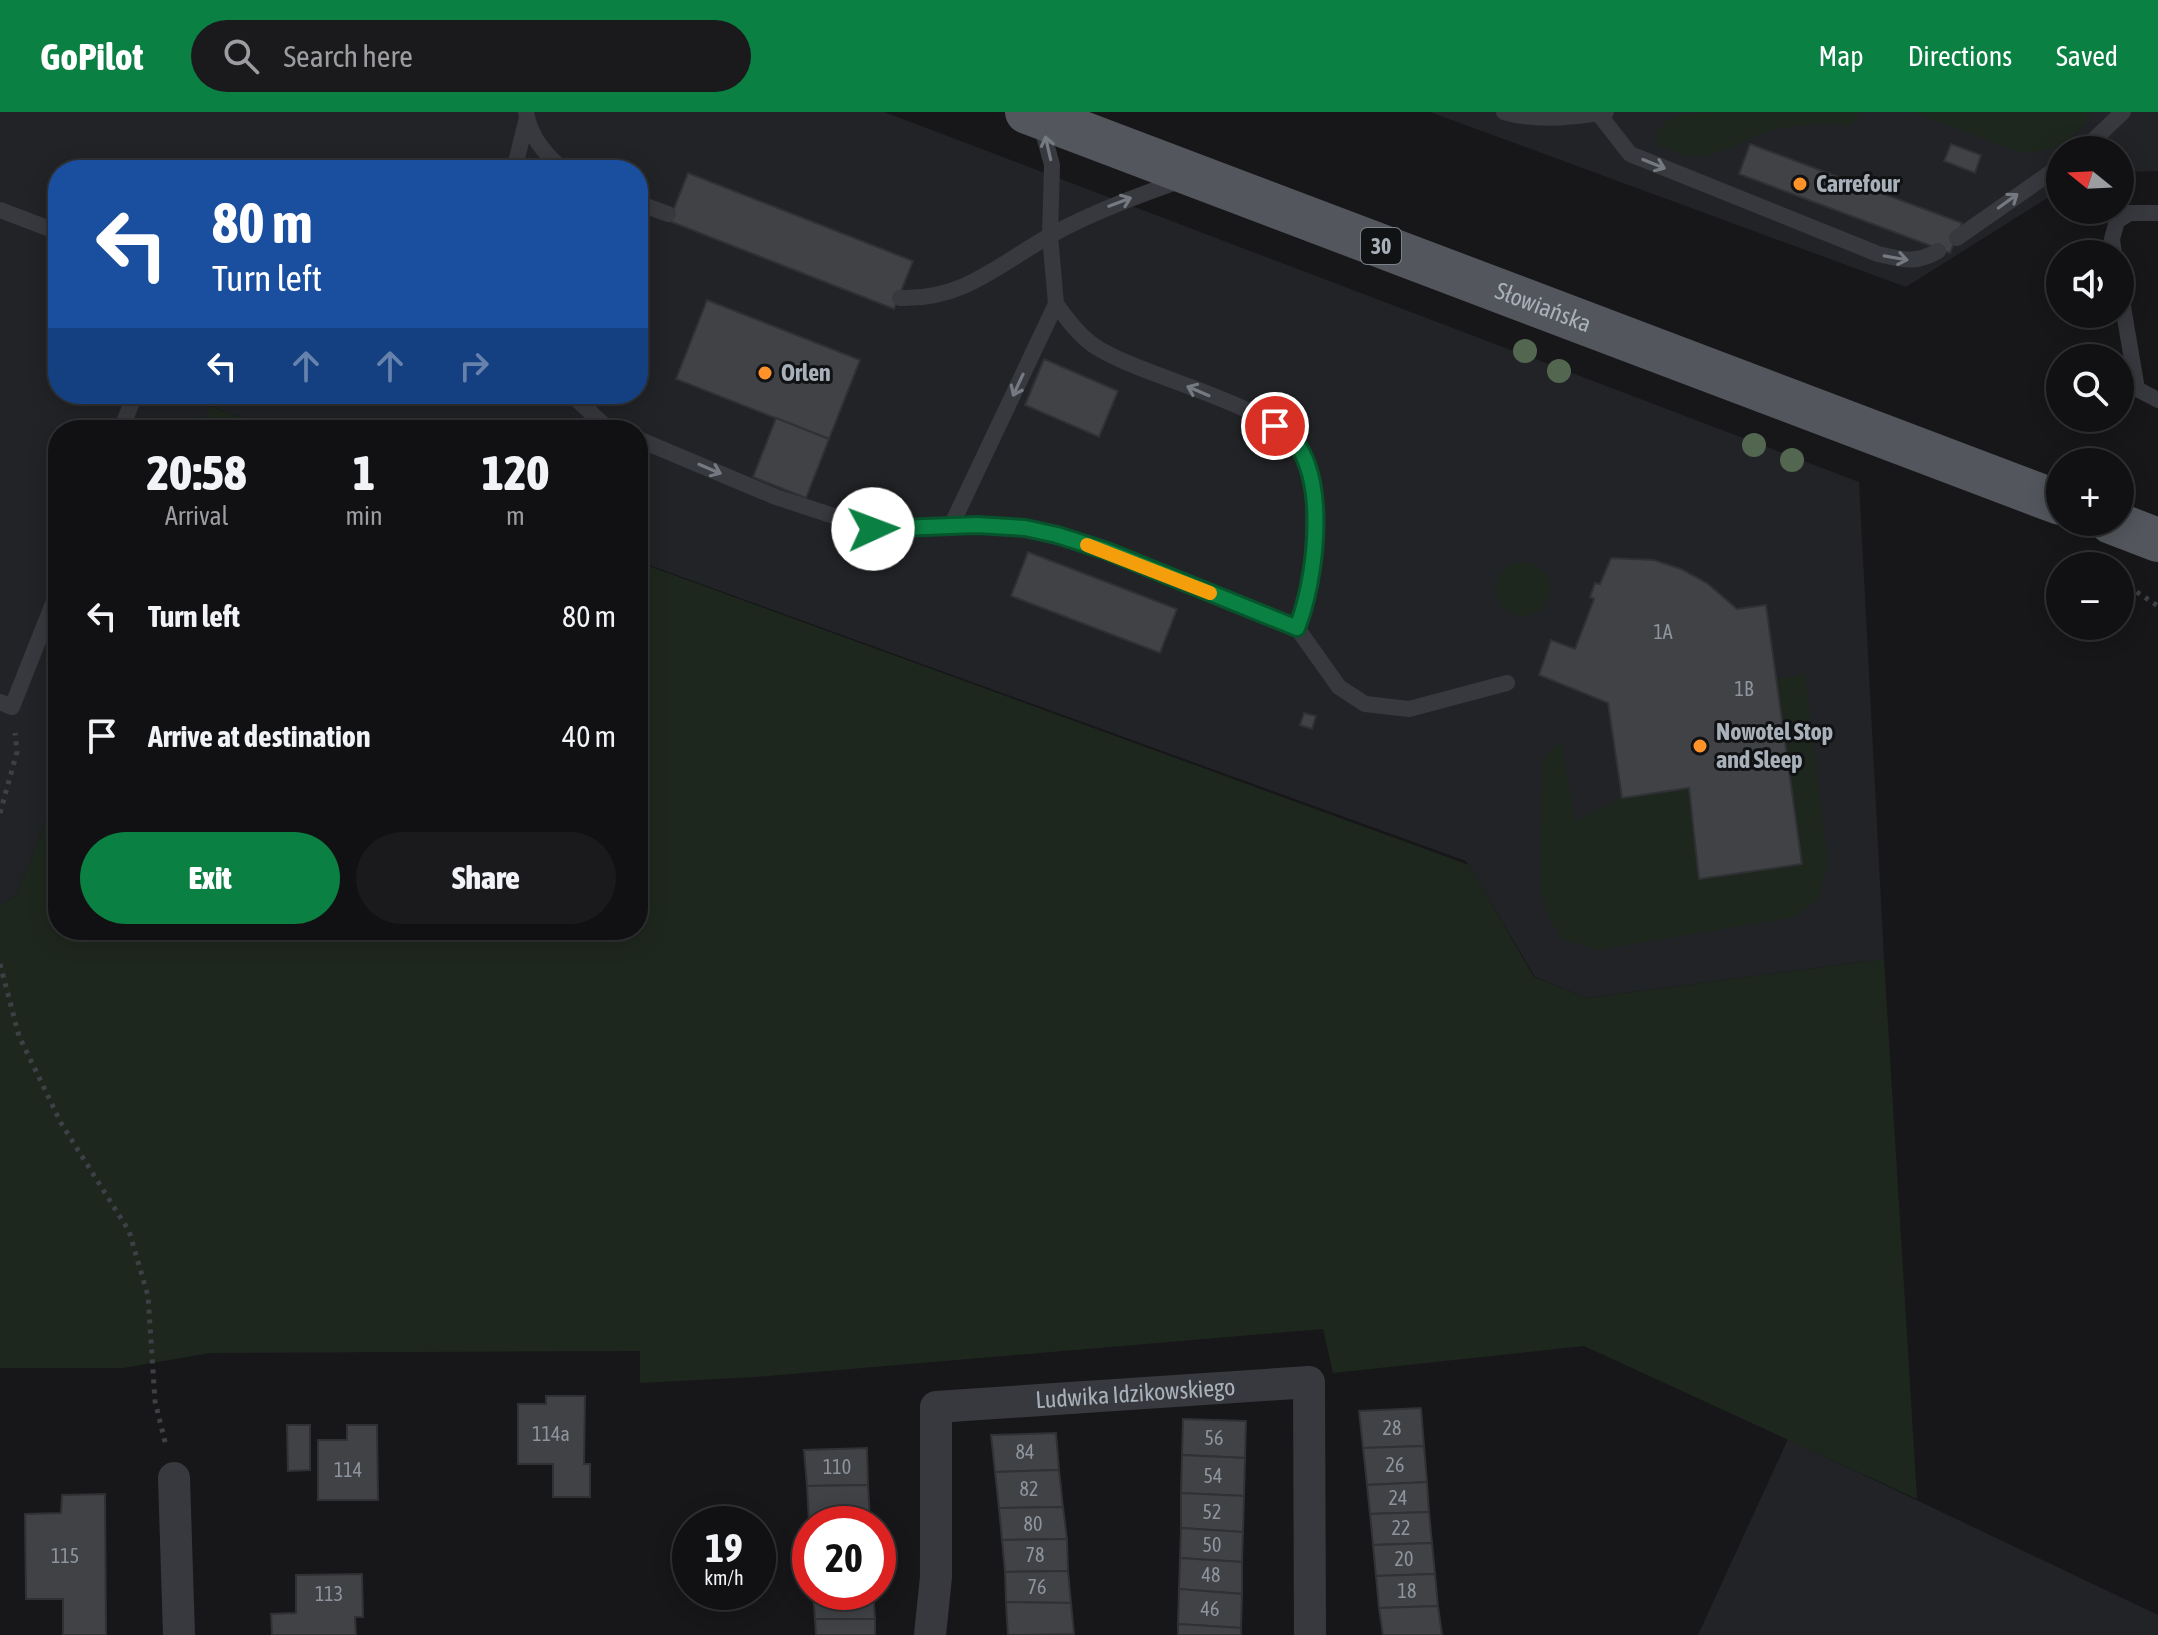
<!DOCTYPE html>
<html lang="en">
<head>
<meta charset="utf-8">
<style>
  :root { --surface:#111113; --page:#1a1a1c; --text:#f1f3f6; --muted:#9c9da0; --line:#303133; --accent:#0b8043 }
  body { margin:0; font-family:"Asap Condensed",sans-serif; background:var(--page); color:var(--text); height:100vh; display:flex; flex-direction:column; font-size:30px; white-space:nowrap }
  * { box-sizing:border-box; margin:0 }
  p { font-size:26px; color:var(--muted) }
  .icon { flex:none; width:44px; height:44px; fill:none; stroke:currentColor; stroke-width:2; stroke-linecap:round; stroke-linejoin:round }
  .map { position:relative; flex:1; overflow:hidden }
  .side { position:absolute; left:48px; top:308px; width:600px; height:520px; display:flex; flex-direction:column; background:var(--surface); border-radius:32px; box-shadow:0 4px 20px #0003,0 0 0 2px var(--line) }
  .side>* { flex:none }
  .banner { position:absolute; left:48px; top:48px; width:600px; height:244px; border-radius:32px; box-shadow:0 4px 20px #0003,0 0 0 2px var(--line); background:#1a4fa0; color:#fff; overflow:hidden }
  .needle { width:52px; rotate:288deg }
  .controls { position:absolute; left:2046px; top:24px; display:grid; gap:16px }
  .controls a { display:grid; place-items:center; width:88px; height:88px; border-radius:50%; background:var(--surface); box-shadow:0 4px 20px #0003,0 0 0 2px var(--line); font-size:40px }
  .speed { position:absolute; left:672px; top:1394px; display:flex; gap:16px; font-size:40px; font-weight:700; text-align:center }
  .speed>* { display:grid; place-content:center; width:104px; height:104px; border-radius:50%; background:var(--surface); box-shadow:0 4px 20px #0003,0 0 0 2px var(--line); line-height:1 }
  .speed small { font-size:20px; font-weight:400 }
  .speed .limit { border:12px solid #d22; background:#fff; color:#111 }
  .pin { position:absolute; display:grid; place-items:center; width:68px; height:68px; color:#fff; margin:-34px; border:4px solid #fff; border-radius:50%; box-shadow:0 2px 8px #0007 }
  .me { position:absolute; width:88px; margin:-44px; rotate:88deg; stroke-linejoin:round; filter:drop-shadow(0 0 6px #0008) }
  .turn { display:flex; align-items:center; gap:28px; height:168px; padding:0 32px; font-size:36px }
  .turn .icon { width:104px; height:104px; stroke-width:2.5 }
  .turn b { display:block; font-size:56px; line-height:68px }
  .lanes { display:flex; align-items:center; height:76px; padding:0 32px; background:#0003; justify-content:center; gap:40px; direction:ltr }
  .lanes .off { opacity:.35 }
  .eta { display:flex; justify-content:space-evenly; align-items:center; height:136px; text-align:center }
  .eta b { font-size:48px; font-weight:800; line-height:56px }
  .action { display:flex; gap:16px; margin-top:auto; padding:16px 32px }
  .action a { flex:1; height:92px; border-radius:48px; background:var(--accent); color:#fff; font-size:32px; font-weight:800; line-height:92px; text-align:center }
  .action a+a { background:var(--page); color:var(--text) }
  ul { padding:0; list-style:none }
  li { display:flex; align-items:center; gap:24px; height:120px; padding:0 32px }
  li div { flex:1 }
  li b { display:block; font-size:30px }
  li em { font-style:normal }
  header { display:flex; align-items:center; gap:48px; box-sizing:border-box; height:112px; padding:0 40px; background:var(--accent); color:#fff }
  header strong { font-size:38px }
  nav { display:flex; gap:44px; margin-inline-start:auto; font-size:28px }
  .search { width:560px; height:72px; background:var(--page); display:flex; align-items:center; gap:20px; box-sizing:border-box; padding:0 28px; border-radius:44px; color:var(--muted); font-size:30px }
  .map>svg:first-child { display:block }
  .built { fill:#222326; fill-rule:evenodd }
  .green { fill:#1e271e }
  .building { fill:#404246; stroke:#303135; stroke-width:2 }
  .lines { fill:none; stroke-linecap:round; stroke-linejoin:round }
  .path { stroke:#3d4145; stroke-width:5; stroke-dasharray:4 6; stroke-linecap:butt }
  .lane { stroke:#37393e; stroke-width:16 }
  .street { stroke:#37393e; stroke-width:32 }
  .primary { stroke:#53575d; stroke-width:44 }
  .tree { fill:#526650 }
  .oneway { stroke:#757a82 }
  .route-casing { stroke:#07532c; stroke-width:20 }
  .route { stroke:#0b8043; stroke-width:14 }
  .slow { stroke:#f59e0b; stroke-width:14 }
  .poi-dot { fill:#ff9329; stroke:#111214; stroke-width:3 }
  .labels { text-anchor:middle; stroke-width:6; stroke-linejoin:round; paint-order:stroke }
  .number-label { font-size:20px; fill:#8e949d }
  .shield { fill:#111214; stroke:#7b8188; stroke-width:2 }
  .shield-label { font-size:22px; font-weight:bold; fill:#a8b0ba }
  .poi-label { font-size:24px; font-weight:bold; fill:#a8b0ba; stroke:#111214; text-anchor:start }
  .street-label { font-size:24px; fill:#a8b0ba; stroke:#111214 }
</style>
</head>
<body>
<header>
<strong>GoPilot</strong>
<div class="search"><svg class="icon" aria-label="search" viewBox="0 0 24 24"><circle cx="10" cy="10" r="6"/><path d="M15 15l6 6"/></svg>Search here</div>
<nav><a>Map</a><a>Directions</a><a>Saved</a></nav>
</header>
<div class="map">
<svg width="2158" height="1523" viewBox="0 0 2158 1523">
  <rect width="100%" height="100%" fill="#171719"/>
  <g class="built">
    <path d="M0,0H884L1859,370L1884,847L1587,886L1535,865L1466,749L638,449V318H276L210,294L200,318H58V679L16,784L0,793ZM58,58H638V282H58Z"/>
    <polygon points="1430,0 2158,0 2158,59 2120,60 2120,38 2060,38 2060,78 1906,175"/>
    <polygon points="1788,1327 2158,1503 2158,1523 1698,1523"/>
  </g>
  <g class="green">
    <path d="M1711,0H1857L1859,1L1851,14C1822,10 1793,12 1765,20C1741,28 1715,48 1689,44C1679,43 1669,37 1659,34L1655,25C1665,0 1687,4 1711,0Z"/>
    <path d="M1913,0H2091C2079,28 2052,40 2022,41Z"/>
    <polygon points="210,294 276,318 200,318"/>
    <circle cx="1523" cy="477" r="27"/>
    <polygon points="638,450 1469,753 1534,865 1587,886 1884,847 1917,1387 1584,1234 1333,1261 1323,1217 755,1265 640,1271 640,1239 210,1241 123,1256 0,1256 0,793 16,784 58,679 58,818 638,818"/>
    <polygon points="1805,562 1828,752 1818,788 1795,805 1596,838 1563,828 1550,809 1540,779 1542,649 1561,628 1575,709 1622,686 1689,676 1699,767 1802,752 1777,567"/>
  </g>
  <g class="building">
    <polygon points="1750,32 1962,111 1950,141 1739,62"/>
    <polygon points="1951,32 1981,43 1975,61 1944,49"/>
    <polygon points="688,61 913,149 894,197 669,109"/>
    <polygon points="707,188 860,248 829,327 676,267"/>
    <polygon points="1044,247 1118,279 1099,325 1025,293"/>
    <polygon points="776,306 829,327 806,386 753,365"/>
    <polygon points="1028,440 1177,497 1160,541 1011,484"/>
    <polygon points="1611,446 1654,448 1681,457 1707,471 1737,497 1766,493 1802,752 1699,767 1689,676 1622,686 1608,591 1539,563 1551,528 1575,537 1594,487 1590,485 1595,471 1600,472"/>
    <polygon points="1304,601 1316,604 1312,617 1300,613"/>
    <polygon points="546,1284 585,1284 584,1352 590,1352 590,1385 553,1385 553,1352 518,1352 518,1292 546,1292"/>
    <polygon points="1421,1296 1424,1334 1363,1336 1359,1299"/>
    <polygon points="1183,1307 1246,1309 1245,1346 1182,1343"/>
    <polygon points="287,1313 310,1313 310,1358 288,1359"/>
    <polygon points="347,1313 377,1313 378,1388 318,1388 318,1328 347,1328"/>
    <polygon points="1056,1321 1059,1358 995,1360 991,1323"/>
    <polygon points="1424,1334 1427,1370 1367,1373 1363,1336"/>
    <polygon points="867,1336 868,1373 807,1374 804,1338"/>
    <polygon points="1182,1343 1245,1346 1244,1384 1181,1381"/>
    <polygon points="1059,1358 1063,1395 999,1396 995,1360"/>
    <polygon points="1427,1370 1429,1400 1370,1402 1367,1373"/>
    <polygon points="868,1373 870,1409 809,1411 807,1374"/>
    <polygon points="1181,1381 1244,1384 1243,1420 1181,1416"/>
    <polygon points="105,1382 106,1523 63,1523 63,1487 26,1487 25,1402 61,1401 62,1383"/>
    <polygon points="1063,1395 1067,1427 1002,1428 999,1396"/>
    <polygon points="1429,1400 1432,1431 1373,1433 1370,1402"/>
    <polygon points="870,1409 870,1412 810,1412 810,1432 809,1411"/>
    <polygon points="1181,1416 1243,1420 1242,1450 1180,1446"/>
    <polygon points="1067,1427 1068,1459 1005,1460 1002,1428"/>
    <polygon points="1432,1431 1435,1462 1376,1464 1373,1433"/>
    <polygon points="1180,1446 1242,1450 1242,1482 1179,1477"/>
    <polygon points="1068,1459 1071,1491 1006,1490 1005,1460"/>
    <polygon points="362,1462 363,1505 355,1505 356,1523 272,1523 271,1502 296,1501 296,1463"/>
    <polygon points="1435,1462 1438,1494 1379,1496 1376,1464"/>
    <polygon points="1179,1477 1242,1482 1241,1516 1178,1512"/>
    <polygon points="813,1480 873,1480 875,1507 815,1507"/>
    <polygon points="1006,1490 1071,1491 1074,1522 1008,1523"/>
    <polygon points="1438,1494 1442,1523 1383,1523 1379,1496"/>
    <polygon points="815,1507 875,1507 875,1523 816,1523"/>
    <polygon points="1178,1512 1241,1516 1241,1523 1178,1523"/>
  </g>
  <g class="lines">
    <g class="path">
      <polyline points="2120,469 2158,494"/>
      <polyline points="0,701 17,640 15,621"/>
      <polyline points="0,852 19,924 61,1011 129,1119 148,1184 155,1289 166,1334"/>
    </g>
    <g class="lane">
      <path d="M526,0C530,25 545,43 564,58"/>
      <path d="M1504,0C1537,10 1573,5 1606,0"/>
      <path d="M1598,1L1630,42L1878,142C1904,148 1915,152 1938,139"/>
      <polyline points="1041,13 1052,53 1050,124 1056,192"/>
      <polyline points="2083,38 2123,0"/>
      <polyline points="514,58 527,6"/>
      <polyline points="638,91 668,102"/>
      <polyline points="0,98 58,120"/>
      <polyline points="1957,126 2060,54"/>
      <polyline points="2114,142 2112,127 2117,109 2130,101 2158,101"/>
      <polyline points="2120,177 2137,277 2158,288"/>
      <path d="M900,186C964,188 999,152 1051,123C1093,100 1137,84 1182,68"/>
      <polyline points="571,282 603,312 617,318"/>
      <polyline points="121,318 135,282"/>
      <polyline points="638,327 776,385 873,417 977,413 1025,416 1107,439 1297,516 1339,575 1365,592 1409,597 1507,571"/>
      <path d="M951,414L1056,192C1067,207 1078,222 1093,233C1141,266 1271,290 1299,337C1313,360 1314,387 1313,414C1313,449 1310,483 1297,516"/>
      <polyline points="0,590 12,595 58,479"/>
    </g>
    <g class="street">
      <polyline points="174,1366 179,1523"/>
      <path id="s1" d="M930,1523L936,1465V1295L1309,1270L1310,1523"/>
    </g>
    <g class="primary">
      <path id="s2" d="M1027,0L2060,391"/>
      <polyline points="2111,410 2158,428"/>
    </g>
  </g>
  <g class="tree">
    <circle cx="1525" cy="239" r="12"/>
    <circle cx="1559" cy="259" r="12"/>
    <circle cx="1754" cy="333" r="12"/>
    <circle cx="1792" cy="348" r="12"/>
  </g>
  <defs><path id="oneway-shaft" d="M-6 0H5M1.5-3L5.5 0L1.5 3" fill="none" stroke-width="1.6" stroke-linecap="round" stroke-linejoin="round" transform="scale(2)"/></defs>
  <g class="oneway">
    <use href="#oneway-shaft" transform="translate(1048 36) rotate(-103)"/>
    <use href="#oneway-shaft" transform="translate(1654 52) rotate(22)"/>
    <use href="#oneway-shaft" transform="translate(2008 89) rotate(-36)"/>
    <use href="#oneway-shaft" transform="translate(1120 90) rotate(-21)"/>
    <use href="#oneway-shaft" transform="translate(1896 146) rotate(10)"/>
    <use href="#oneway-shaft" transform="translate(1018 273) rotate(115)"/>
    <use href="#oneway-shaft" transform="translate(1198 279) rotate(-157)"/>
    <use href="#oneway-shaft" transform="translate(710 357) rotate(23)"/>
  </g>
  <g class="lines">
    <g class="route-casing">
      <path id="route" d="M873,417L977,413L1025,416L1057,423L1107,439L1297,516C1315,470 1327,378 1298,334C1292,326 1283,320 1275,314"/>
    </g>
    <use href="#route" class="route"/>
    <polyline class="slow" points="1087,433 1210,481"/>
  </g>
  <g class="poi-dot">
    <circle cx="1800" cy="72" r="8"/>
    <circle cx="765" cy="261" r="8"/>
    <circle cx="1700" cy="634" r="8"/>
  </g>
  <g class="labels">
    <g class="number-label">
      <text x="1663" y="527">1A</text>
      <text x="1744" y="584">1B</text>
      <text x="1392" y="1323">28</text>
      <text x="551" y="1329">114a</text>
      <text x="1214" y="1333">56</text>
      <text x="1025" y="1347">84</text>
      <text x="1395" y="1360">26</text>
      <text x="837" y="1362">110</text>
      <text x="348" y="1365">114</text>
      <text x="1213" y="1371">54</text>
      <text x="1029" y="1384">82</text>
      <text x="1398" y="1393">24</text>
      <text x="1212" y="1407">52</text>
      <text x="1033" y="1419">80</text>
      <text x="1401" y="1423">22</text>
      <text x="1212" y="1440">50</text>
      <text x="1035" y="1450">78</text>
      <text x="65" y="1451">115</text>
      <text x="1404" y="1454">20</text>
      <text x="1211" y="1470">48</text>
      <text x="1037" y="1482">76</text>
      <text x="1407" y="1486">18</text>
      <text x="329" y="1489">113</text>
      <text x="1210" y="1504">46</text>
    </g>
    <rect class="shield" x="1361" y="116" width="40" height="36" rx="6"/>
    <g class="shield-label">
      <text x="1381" y="142">30</text>
    </g>
    <g class="poi-label">
      <text x="1816" y="80">Carrefour</text>
      <text x="781" y="269">Orlen</text>
      <text x="1716" y="628">Nowotel Stop<tspan x="1716" dy="28">and Sleep</tspan></text>
    </g>
    <g class="street-label">
      <text dy="8" stroke="none"><textPath href="#s2" startOffset="552">Słowiańska</textPath></text>
      <text dy="8" stroke="none"><textPath href="#s1" startOffset="428">Ludwika Idzikowskiego</textPath></text>
    </g>
  </g>
</svg>
<div class="controls">
<a><svg class="needle" viewBox="-14 -14 28 28"><path d="M0-13l5 13h-10z" fill="#e53935"/><path d="M0 13l5-13h-10z" fill="#9c9da0"/></svg></a>
<a><svg class="icon" aria-label="sound" viewBox="0 0 24 24"><path d="M4 9h4l5-4v14l-5-4H4zM17 9q2 3 0 6"/></svg></a>
<a><svg class="icon" aria-label="search" viewBox="0 0 24 24"><circle cx="10" cy="10" r="6"/><path d="M15 15l6 6"/></svg></a>
<a>+</a>
<a>−</a>
</div>
<div class="speed"><div>19<small>km/h</small></div><div class="limit">20</div></div>
<div class="pin" style="left:1275px;top:314px;background:#d93025"><svg class="icon" aria-label="arrive" viewBox="0 0 24 24"><path d="M6 21V4h12l-3 4 3 4H6"/></svg></div>
<svg class="me" style="left:873px;top:417px" viewBox="-20 -20 40 40"><circle r="19" fill="#fff"/><path d="M0-13L10 11 0 6-10 11z" fill="#0b8043"/></svg>
<div class="banner">
<div class="turn"><svg class="icon" aria-label="left" viewBox="0 0 24 24"><path d="M17 20v-9H6M10 6l-5 5 5 5"/></svg><div><b>80 m</b>Turn left</div></div>
<div class="lanes"><svg class="icon" aria-label="left" viewBox="0 0 24 24"><path d="M17 20v-9H6M10 6l-5 5 5 5"/></svg><svg class="icon off" aria-label="ahead" viewBox="0 0 24 24"><path d="M12 20V5M6 11l6-6 6 6"/></svg><svg class="icon off" aria-label="ahead" viewBox="0 0 24 24"><path d="M12 20V5M6 11l6-6 6 6"/></svg><svg class="icon off" aria-label="right" viewBox="0 0 24 24"><path d="M7 20v-9h11M14 6l5 5-5 5"/></svg></div>
</div>
<section class="side">
<div class="eta">
<div><b>20:58</b><p>Arrival</p></div>
<div><b>1</b><p>min</p></div>
<div><b>120</b><p>m</p></div>
</div>
<ul>
<li><svg class="icon" aria-label="left" viewBox="0 0 24 24"><path d="M17 20v-9H6M10 6l-5 5 5 5"/></svg><div><b>Turn left</b></div><em>80 m</em></li>
<li><svg class="icon" aria-label="arrive" viewBox="0 0 24 24"><path d="M6 21V4h12l-3 4 3 4H6"/></svg><div><b>Arrive at destination</b></div><em>40 m</em></li>
</ul>
<div class="action"><a>Exit</a><a>Share</a></div>
</section>
</div>
</body>
</html>
